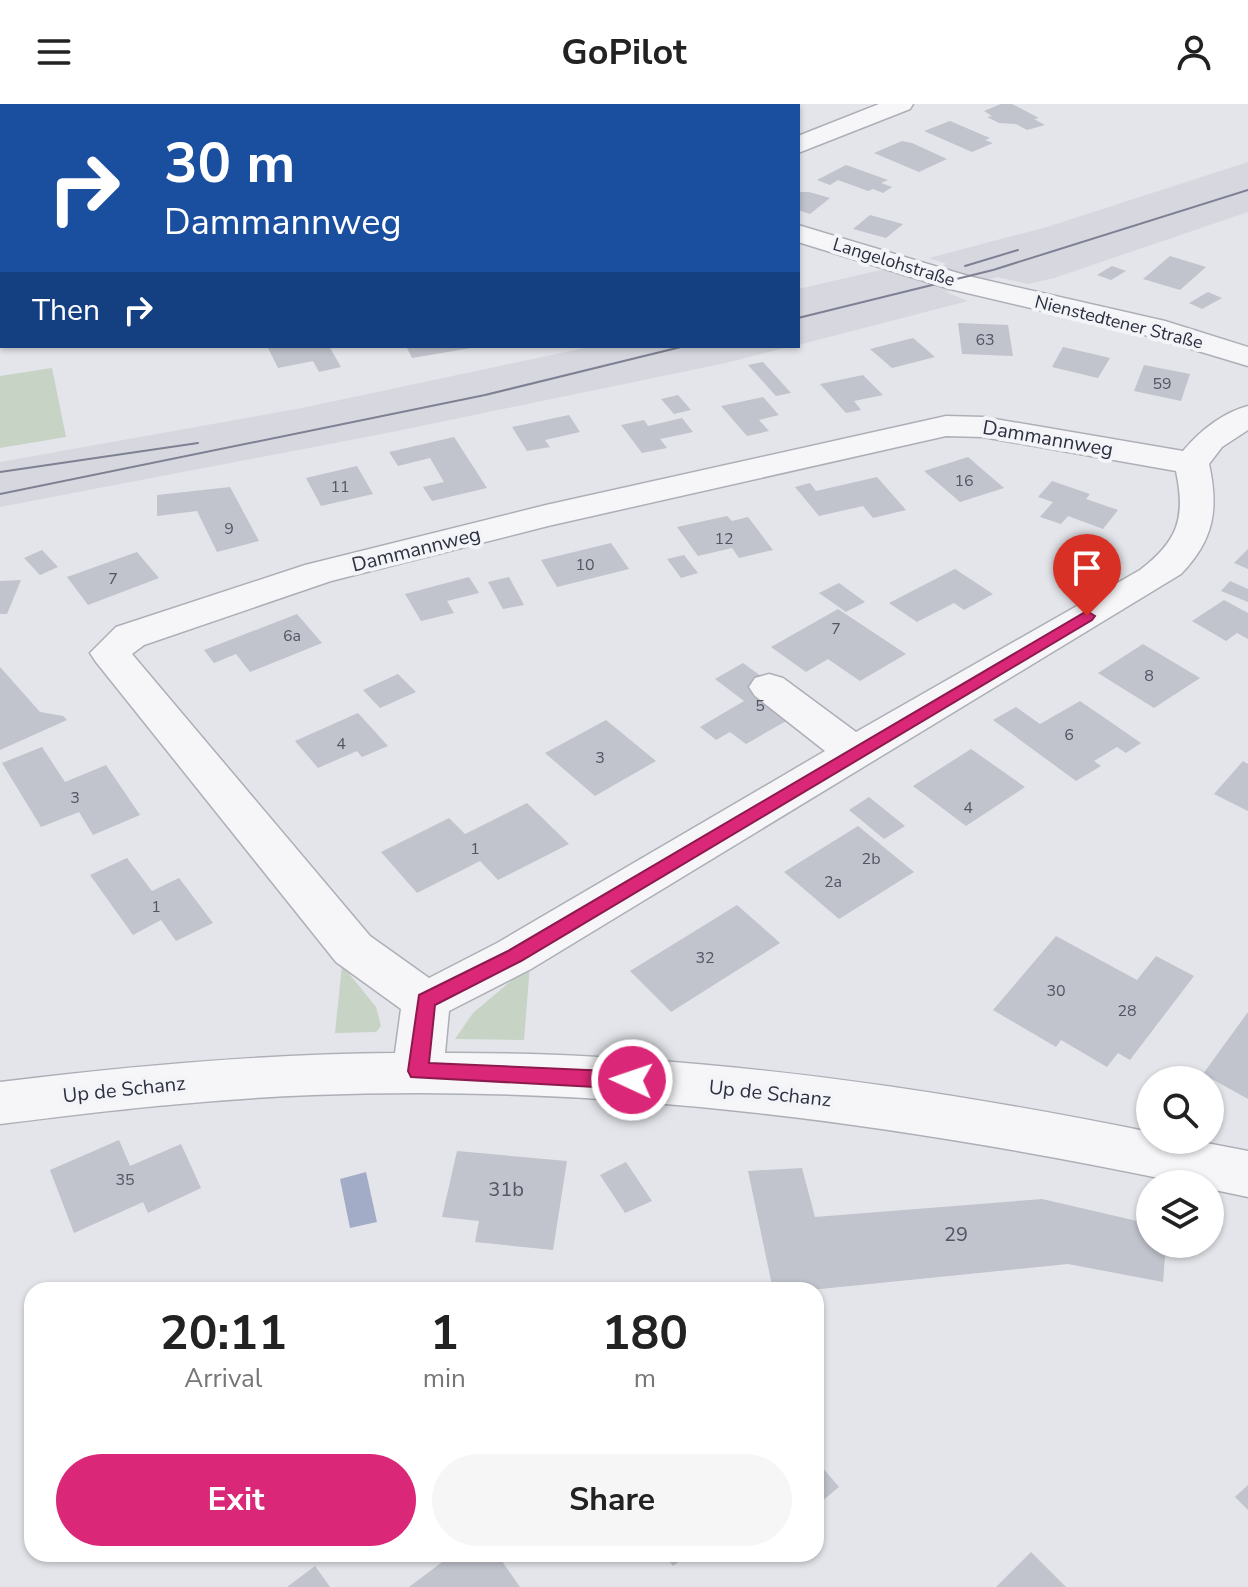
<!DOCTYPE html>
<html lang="en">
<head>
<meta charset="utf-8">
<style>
  :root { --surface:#fff; --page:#f6f6f6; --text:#222; --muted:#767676; --accent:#db2777 }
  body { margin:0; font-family:"Nunito Sans",sans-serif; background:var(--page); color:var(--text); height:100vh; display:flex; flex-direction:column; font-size:30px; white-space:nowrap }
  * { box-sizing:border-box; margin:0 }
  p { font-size:26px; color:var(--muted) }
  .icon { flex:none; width:44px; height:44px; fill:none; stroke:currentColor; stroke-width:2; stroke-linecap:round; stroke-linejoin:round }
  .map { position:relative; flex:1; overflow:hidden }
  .sheet { position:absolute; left:24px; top:1178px; width:800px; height:280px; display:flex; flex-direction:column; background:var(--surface); border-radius:24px; box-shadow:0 2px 6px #0004 }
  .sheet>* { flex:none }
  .hud { position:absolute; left:0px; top:0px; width:800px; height:244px; box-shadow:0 2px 6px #0004; background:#1a4fa0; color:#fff; overflow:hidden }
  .tools { position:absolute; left:1136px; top:962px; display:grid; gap:16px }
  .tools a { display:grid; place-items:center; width:88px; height:88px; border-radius:50%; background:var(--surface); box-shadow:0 2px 6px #0004; font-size:40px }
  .pin { position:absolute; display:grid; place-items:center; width:68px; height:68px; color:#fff; margin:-82px -34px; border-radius:50% 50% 50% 0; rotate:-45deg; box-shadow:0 0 8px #0007 }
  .pin .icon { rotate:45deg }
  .me { position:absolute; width:88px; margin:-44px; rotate:273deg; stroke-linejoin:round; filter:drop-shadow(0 0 6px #0008) }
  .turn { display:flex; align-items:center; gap:28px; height:168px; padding:0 32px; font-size:36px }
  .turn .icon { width:104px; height:104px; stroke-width:2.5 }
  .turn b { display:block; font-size:56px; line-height:68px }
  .then { display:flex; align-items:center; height:76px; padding:0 32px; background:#0003; gap:16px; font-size:30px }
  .eta { display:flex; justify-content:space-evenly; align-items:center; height:136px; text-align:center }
  .eta b { font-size:48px; font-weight:700; line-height:56px }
  .action { display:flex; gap:16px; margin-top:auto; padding:16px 32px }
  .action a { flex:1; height:92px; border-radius:48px; background:var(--accent); color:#fff; font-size:32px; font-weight:700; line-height:92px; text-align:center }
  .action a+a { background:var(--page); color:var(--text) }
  header { display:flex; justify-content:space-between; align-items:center; height:104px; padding:0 32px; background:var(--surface); font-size:36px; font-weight:700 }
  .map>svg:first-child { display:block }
  .built { fill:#d6d7df }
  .green { fill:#c6d3c5 }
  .water { fill:#a2acc7 }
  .building { fill:#c1c3cd }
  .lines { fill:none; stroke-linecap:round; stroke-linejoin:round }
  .minor-casing { stroke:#adafb7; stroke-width:3 }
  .minor { fill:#f6f6f9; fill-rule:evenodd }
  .tram { stroke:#7e8193; stroke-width:2 }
  .route { fill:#db2777; stroke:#8e194d; stroke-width:2 }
  .labels { text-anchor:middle; stroke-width:8; stroke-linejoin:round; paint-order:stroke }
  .number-label { font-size:16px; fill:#525564 }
  .far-street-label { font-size:18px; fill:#2d3041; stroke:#f3f4f8 }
  .street-label { font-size:20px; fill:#2d3041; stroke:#f3f4f8 }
  .near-number-label { font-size:20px; fill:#525564 }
</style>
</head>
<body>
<header><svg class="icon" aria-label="menu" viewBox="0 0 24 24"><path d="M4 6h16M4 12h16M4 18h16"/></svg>GoPilot<svg class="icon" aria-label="person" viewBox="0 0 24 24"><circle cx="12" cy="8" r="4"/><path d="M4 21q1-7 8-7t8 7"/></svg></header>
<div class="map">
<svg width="1248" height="1483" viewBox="0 0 1248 1483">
  <rect width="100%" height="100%" fill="#e4e5ea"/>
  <g class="built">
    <polygon points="1248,58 1248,108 1054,174 1028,180 997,173 946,188 968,197 798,241 798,185 885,165 904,172 947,160 929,154 1047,123"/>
    <polygon points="594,242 792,242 726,259 387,329 0,403 0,358 302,304"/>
  </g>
  <g class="green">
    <polygon points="52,264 66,333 0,344 0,272"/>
    <polygon points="342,861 376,903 381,922 376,928 335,929"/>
    <polygon points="530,861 524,936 455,935 473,909"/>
  </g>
  <polygon class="water" points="366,1068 377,1118 350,1124 340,1075"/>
  <g class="building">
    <polygon points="1001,0 1012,0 1039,14 1034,15 1045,21 1027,26 1016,20 999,19 987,13 992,12 984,7"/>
    <polygon points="950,17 990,34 985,36 993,39 972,48 924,27"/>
    <polygon points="902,37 912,39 947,55 919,68 874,49"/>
    <polygon points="846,61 888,76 881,79 892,83 883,89 873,85 868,87 838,76 830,81 817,76"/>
    <polygon points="798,88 809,88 830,94 810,110 798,106"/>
    <polygon points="870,111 903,120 886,134 853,125"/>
    <polygon points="1170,152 1206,163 1180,186 1143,175"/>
    <polygon points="1112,162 1126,167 1111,176 1097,171"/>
    <polygon points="1208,188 1222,194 1202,205 1189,199"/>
    <polygon points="958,219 1008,221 1013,252 962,250"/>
    <polygon points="913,234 935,253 892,264 870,245"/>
    <polygon points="267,242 329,242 341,263 319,268 313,257 278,264"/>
    <polygon points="406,242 471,242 471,244 412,254"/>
    <polygon points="1063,243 1110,254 1098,274 1052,263"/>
    <polygon points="763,258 791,289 776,292 748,261"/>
    <polygon points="1144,261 1190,270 1181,297 1134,287"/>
    <polygon points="863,271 883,291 854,297 861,306 846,309 820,280"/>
    <polygon points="678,291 691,306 674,310 661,295"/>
    <polygon points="763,293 779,311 759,316 769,327 747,332 721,302"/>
    <polygon points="569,311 580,328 545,336 550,343 527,347 512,323"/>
    <polygon points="682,314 693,328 660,335 667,344 642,349 621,321 644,316 648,322"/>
    <polygon points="454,333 487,384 432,397 423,383 444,378 430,354 398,362 389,348"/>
    <polygon points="968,353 1004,384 960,398 924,367"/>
    <polygon points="357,362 373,390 321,402 306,374"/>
    <polygon points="877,373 906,406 873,414 863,402 819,412 795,383 810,379 816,387"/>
    <polygon points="1052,377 1090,390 1086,395 1118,406 1103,425 1068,412 1061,420 1040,413 1053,398 1038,393"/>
    <polygon points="230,383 259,437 217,448 197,407 157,412 157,391"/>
    <polygon points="727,412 732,417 748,413 773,446 739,454 732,444 698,452 677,423"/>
    <polygon points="611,439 629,465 557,483 541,456"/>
    <polygon points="1248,445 1248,465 1234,459"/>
    <polygon points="42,446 58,463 40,471 24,454"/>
    <polygon points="137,448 159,474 88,501 67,473"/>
    <polygon points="684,451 698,469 681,474 667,455"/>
    <polygon points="955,465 993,490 964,506 954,499 917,518 889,499"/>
    <polygon points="469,473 479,489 447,497 454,509 421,517 405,490"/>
    <polygon points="509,473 524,501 503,505 488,478"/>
    <polygon points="21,476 7,510 0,510 0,477"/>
    <polygon points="1230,477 1248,485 1248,498 1221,487"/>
    <polygon points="839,479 865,498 846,508 819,489"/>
    <polygon points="1224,496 1248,509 1248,535 1237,529 1226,537 1192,517"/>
    <polygon points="838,505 906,550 860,577 828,555 806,568 771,543"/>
    <polygon points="297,510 322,539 250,568 236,550 214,559 204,546"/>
    <polygon points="1143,540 1200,574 1154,604 1098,569"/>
    <polygon points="743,559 765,575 788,616 746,640 730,628 716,636 700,623 744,597 715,575"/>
    <polygon points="0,563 40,608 63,612 67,616 0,646"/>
    <polygon points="398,570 416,588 380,604 363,586"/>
    <polygon points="1080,597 1141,639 1126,649 1117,643 1094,657 1101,662 1076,677 993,616 1016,603 1040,620"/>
    <polygon points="358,609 388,642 362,653 357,647 318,664 295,637"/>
    <polygon points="606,616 656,657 595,692 545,649"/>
    <polygon points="42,643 65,678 106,661 140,711 93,731 79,708 41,723 2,659"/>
    <polygon points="971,645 1025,683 966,722 913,682"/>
    <polygon points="1243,657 1248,660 1248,707 1214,690"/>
    <polygon points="869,693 905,722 884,735 849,706"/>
    <polygon points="527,699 569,740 498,776 480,757 417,789 381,748 449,714 465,730"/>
    <polygon points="858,722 914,768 839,815 784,768"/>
    <polygon points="127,754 152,787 179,774 213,819 176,837 161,816 133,831 90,771"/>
    <polygon points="737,801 780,839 671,908 630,867"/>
    <polygon points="1056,832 1137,876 1156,852 1194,872 1130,956 1118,949 1107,963 1061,936 1056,943 993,906"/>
    <polygon points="1248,908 1248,995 1203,970"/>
    <polygon points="119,1036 130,1062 181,1040 201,1084 148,1109 143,1098 74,1129 50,1066"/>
    <polygon points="457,1047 567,1057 553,1146 475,1138 479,1117 442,1113"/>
    <polygon points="626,1058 652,1097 625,1109 600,1071"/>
    <polygon points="802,1064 815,1113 1042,1095 1150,1120 1150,1140 1166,1140 1163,1178 1068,1160 810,1186 773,1186 748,1067"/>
    <polygon points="816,1356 839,1383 816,1402"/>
    <polygon points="1248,1381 1248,1406 1235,1393"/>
    <polygon points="1031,1448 1066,1483 996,1483"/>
    <polygon points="453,1450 497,1450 520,1483 409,1483"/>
    <polygon points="663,1450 689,1450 673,1462"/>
    <polygon points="315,1462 330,1483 287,1483"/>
  </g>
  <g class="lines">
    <g class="minor-casing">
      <g id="minor">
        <polygon points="0,0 12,0 14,2 2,2 2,10"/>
        <polygon points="456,0 483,0 484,2 457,2"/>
        <polygon points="879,0 913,0 910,5 798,49 798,32"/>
        <polygon points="798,121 968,172 1165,217 1248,243 1248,262 1145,231 950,185 798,138"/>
        <polygon points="2,158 2,176 0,177 0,159"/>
        <path d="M1248,302V326L1222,343L1209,360C1219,405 1214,436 1181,470L531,865L449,907L445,949C680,948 919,981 1150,1028V1036H1191L1248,1047V1093L1210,1085V1080H1188C902,1020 607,979 313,991C208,995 104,1007 0,1020V978C132,962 262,950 395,949L401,905L336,858L96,558L90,549L116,523L305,461L546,401L946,312L983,313L1183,347C1200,327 1222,309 1248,302ZM946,332L983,333L1176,367C1186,414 1178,437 1140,466L856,628L783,574L769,570L755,574L749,583L755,592L825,647L497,839L429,874L370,832L132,550L144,541L331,477L548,422Z"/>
      </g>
    </g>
    <use href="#minor" class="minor"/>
    <g class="tram">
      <polyline points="965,162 1018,146"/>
      <polyline points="798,214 993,166 1248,86"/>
      <polyline points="0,368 198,339"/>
      <polyline points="0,390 485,291 685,242"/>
    </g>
  </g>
  <polygon class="route" points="1087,507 1095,512 1092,516 521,857 435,901 429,959 632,968 639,970 642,976 639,982 632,985 411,973 408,967 419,891 508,847"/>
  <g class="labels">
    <g class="number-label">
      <text x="985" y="241">63</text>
      <text x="1162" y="285">59</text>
      <text x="964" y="382">16</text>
      <text x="340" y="388">11</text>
      <text x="229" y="430">9</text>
      <text x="724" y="440">12</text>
      <text x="585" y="466">10</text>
      <text x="113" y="480">7</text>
      <text x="836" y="530">7</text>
      <text x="292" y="537">6a</text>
      <text x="1149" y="577">8</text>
      <text x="760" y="607">5</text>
      <text x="1069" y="636">6</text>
      <text x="341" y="645">4</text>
      <text x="600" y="659">3</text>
      <text x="75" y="699">3</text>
      <text x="968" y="709">4</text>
      <text x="475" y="750">1</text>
      <text x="871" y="760">2b</text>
      <text x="833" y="783">2a</text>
      <text x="156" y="808">1</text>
      <text x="705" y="859">32</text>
      <text x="1056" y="892">30</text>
      <text x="1127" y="912">28</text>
      <text x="125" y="1081">35</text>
    </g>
    <g class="far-street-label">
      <text transform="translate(894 158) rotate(17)" y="6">Langelohstraße</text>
      <text transform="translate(1119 218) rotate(14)" y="6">Nienstedtener Straße</text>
    </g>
    <g class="street-label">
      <text transform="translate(1048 334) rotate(10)" y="7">Dammannweg</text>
      <text transform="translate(416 445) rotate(-14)" y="7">Dammannweg</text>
      <text transform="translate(124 985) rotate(-6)" y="7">Up de Schanz</text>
      <text transform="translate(770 989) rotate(6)" y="7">Up de Schanz</text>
    </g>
    <g class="near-number-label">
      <text x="506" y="1092">31b</text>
      <text x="956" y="1137">29</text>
    </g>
  </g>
</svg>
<div class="tools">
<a><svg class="icon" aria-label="search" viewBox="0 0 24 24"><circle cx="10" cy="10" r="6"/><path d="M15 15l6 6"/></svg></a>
<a><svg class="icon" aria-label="layers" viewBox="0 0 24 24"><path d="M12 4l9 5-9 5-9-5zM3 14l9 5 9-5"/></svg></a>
</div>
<div class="pin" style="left:1087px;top:512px;background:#d93025"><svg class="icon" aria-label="arrive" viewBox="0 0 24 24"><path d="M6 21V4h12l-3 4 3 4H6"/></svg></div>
<svg class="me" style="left:632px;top:976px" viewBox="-20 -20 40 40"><circle r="17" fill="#db2777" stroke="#fff" stroke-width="3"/><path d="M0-11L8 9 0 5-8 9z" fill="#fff"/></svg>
<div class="hud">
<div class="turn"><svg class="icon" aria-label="right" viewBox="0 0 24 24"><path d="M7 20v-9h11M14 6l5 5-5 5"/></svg><div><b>30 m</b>Dammannweg</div></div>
<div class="then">Then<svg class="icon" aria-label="right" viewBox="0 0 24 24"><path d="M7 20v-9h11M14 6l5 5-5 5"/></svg></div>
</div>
<section class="sheet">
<div class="eta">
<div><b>20:11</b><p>Arrival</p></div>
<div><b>1</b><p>min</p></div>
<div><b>180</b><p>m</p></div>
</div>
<div class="action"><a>Exit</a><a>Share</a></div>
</section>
</div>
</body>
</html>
